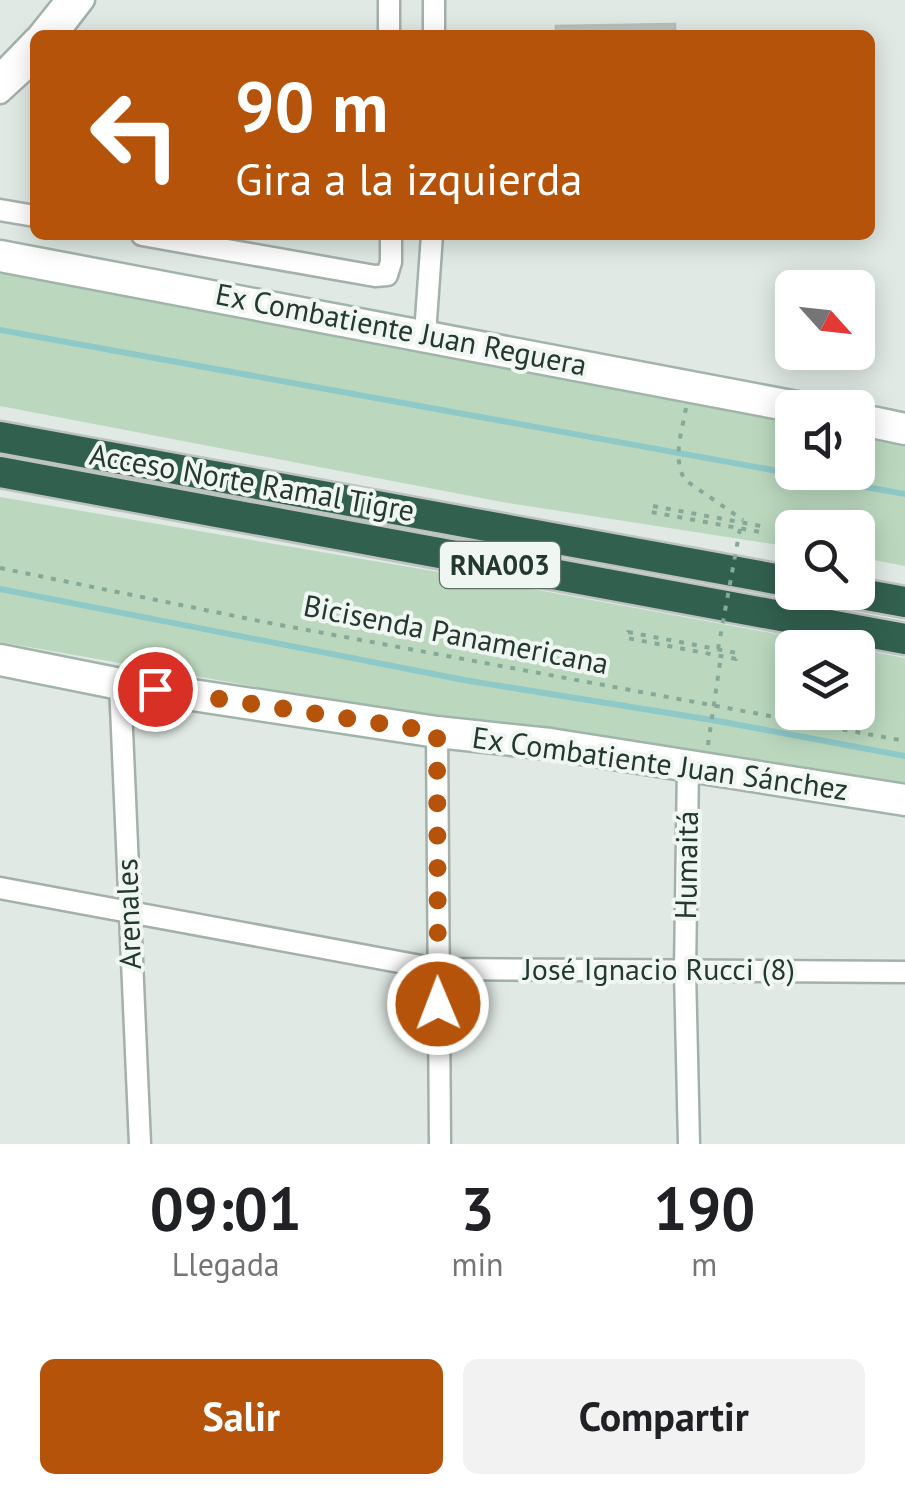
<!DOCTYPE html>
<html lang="es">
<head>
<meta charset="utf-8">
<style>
  :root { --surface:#fff; --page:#f2f2f2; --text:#202124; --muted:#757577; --accent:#b45309 }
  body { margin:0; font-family:"PT Sans",sans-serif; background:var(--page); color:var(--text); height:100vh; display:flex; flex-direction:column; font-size:38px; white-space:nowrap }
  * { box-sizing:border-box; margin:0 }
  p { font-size:32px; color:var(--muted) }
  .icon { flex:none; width:55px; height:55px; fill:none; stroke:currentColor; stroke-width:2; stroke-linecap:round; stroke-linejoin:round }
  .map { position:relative; height:1144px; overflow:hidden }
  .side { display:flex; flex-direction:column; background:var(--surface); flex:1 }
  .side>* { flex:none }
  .guide { position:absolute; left:30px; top:30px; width:845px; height:210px; border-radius:15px; box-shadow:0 5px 25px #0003; background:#b45309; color:#fff; overflow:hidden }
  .needle { width:65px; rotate:117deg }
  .tools { position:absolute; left:775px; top:270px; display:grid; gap:20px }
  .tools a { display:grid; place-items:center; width:100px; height:100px; border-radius:15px; background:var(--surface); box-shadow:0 5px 25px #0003; font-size:50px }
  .pin { position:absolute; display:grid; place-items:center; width:85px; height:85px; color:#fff; margin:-42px; border:5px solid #fff; border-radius:50%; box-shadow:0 2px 10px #0007 }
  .me { position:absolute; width:110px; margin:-55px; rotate:359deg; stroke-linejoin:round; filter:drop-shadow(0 0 8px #0008) }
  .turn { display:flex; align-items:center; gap:35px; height:210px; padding:0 40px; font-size:45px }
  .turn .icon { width:130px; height:130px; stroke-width:2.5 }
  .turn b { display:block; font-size:70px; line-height:85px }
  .eta { display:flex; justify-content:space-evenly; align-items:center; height:170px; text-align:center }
  .eta b { font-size:60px; font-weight:700; line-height:70px }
  .button { display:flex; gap:20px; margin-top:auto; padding:20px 40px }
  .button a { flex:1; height:115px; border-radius:15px; background:var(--accent); color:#fff; font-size:40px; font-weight:700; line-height:115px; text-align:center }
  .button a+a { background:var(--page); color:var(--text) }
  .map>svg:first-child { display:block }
  .green { fill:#bbd8be }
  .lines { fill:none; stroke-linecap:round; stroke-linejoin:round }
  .stream { stroke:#8ec9c8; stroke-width:6 }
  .building { fill:#b9c6bf; stroke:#b3c2ba; stroke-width:2.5 }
  .street-casing { stroke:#a4b0aa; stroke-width:25 }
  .secondary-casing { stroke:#a1b4aa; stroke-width:35 }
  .highway-casing { stroke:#bdc3c1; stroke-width:35 }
  .path { stroke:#84a998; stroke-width:4; stroke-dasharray:5 8; stroke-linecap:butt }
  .street { stroke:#fff; stroke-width:20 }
  .secondary { stroke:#fff; stroke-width:30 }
  .highway { stroke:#32604f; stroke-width:30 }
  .path-bridge { stroke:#84a998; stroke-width:4; stroke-dasharray:5 8; stroke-linecap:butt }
  .route { stroke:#b45309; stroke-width:18; stroke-dasharray:0 32.4 }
  .labels { text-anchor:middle; stroke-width:8; stroke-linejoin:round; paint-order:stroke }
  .shield { fill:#f0f6f2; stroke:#60716a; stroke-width:2.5 }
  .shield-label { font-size:28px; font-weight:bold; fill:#23382f }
  .street-label { font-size:30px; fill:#23382f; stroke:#f0f6f2 }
</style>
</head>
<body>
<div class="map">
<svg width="905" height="1144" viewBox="0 0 905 1144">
  <rect width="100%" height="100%" fill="#e0e9e4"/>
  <g class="green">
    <polygon points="0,260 792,414 792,472 858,472 858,427 905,436 905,566 858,557 858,528 792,528 792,547 502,502 0,406"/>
    <polygon points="0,497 456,575 847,647 792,648 792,712 858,712 858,649 905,658 905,784 423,716 0,642"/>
  </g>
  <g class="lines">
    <g class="stream">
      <polyline points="0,330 905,494"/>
      <polyline points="0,589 464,680 718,721 905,756"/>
    </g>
  </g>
  <polygon class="building" points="675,24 675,35 556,35 556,26"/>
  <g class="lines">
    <g class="street-casing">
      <g id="street">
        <polyline points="389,0 389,35"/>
        <polyline points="38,35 66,0"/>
        <polyline points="57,35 84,0"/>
        <polyline points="434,35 434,0"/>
        <polyline points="0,74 35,38"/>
        <polyline points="0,93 35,61"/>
        <polyline points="0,210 35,216"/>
        <polyline points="142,235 375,276 387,275 391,262 391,235"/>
        <polyline points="425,334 432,235"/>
        <polyline points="120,684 140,1144"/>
        <polyline points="437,732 440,1144"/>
        <polyline points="688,766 685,971 689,1144"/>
        <polyline points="0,888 437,969 905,972"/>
      </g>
    </g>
    <g class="secondary-casing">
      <g id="secondary">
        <polyline points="0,256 802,408"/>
        <polyline points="858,419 905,429"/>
        <polyline points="0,660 120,684 437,732 550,744 905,800"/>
      </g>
    </g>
    <g class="highway-casing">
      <g id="highway">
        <polyline points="0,437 792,582"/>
        <polyline points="0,472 905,639"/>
        <polyline points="850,592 905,602"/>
      </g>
    </g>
    <g class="path">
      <path d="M686,408C682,432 672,458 685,480L743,520"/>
      <polygon points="653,506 761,526 760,532 651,512"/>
      <polyline points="0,568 264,622 905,741"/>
      <polygon points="628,632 737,653 736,659 627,638"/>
      <polyline points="708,745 721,656"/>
    </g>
    <use href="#street" class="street"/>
    <use href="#secondary" class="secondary"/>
    <use href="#highway" class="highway"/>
    <polyline class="path-bridge" points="718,649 740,529"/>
  </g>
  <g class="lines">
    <polyline class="route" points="155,689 437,732 438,1004"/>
  </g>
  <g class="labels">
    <rect class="shield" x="440" y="542" width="120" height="46" rx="8"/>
    <g class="shield-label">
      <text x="500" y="575">RNA003</text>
    </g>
    <g class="street-label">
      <text transform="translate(401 330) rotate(11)" y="10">Ex Combatiente Juan Reguera</text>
      <text transform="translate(252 483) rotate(10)" y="10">Acceso Norte Ramal Tigre</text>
      <text transform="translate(456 635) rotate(11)" y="10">Bicisenda Panamericana</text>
      <text transform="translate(660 764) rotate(8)" y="10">Ex Combatiente Juan Sánchez</text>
      <text transform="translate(687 865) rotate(-89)" y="10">Humaitá</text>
      <text transform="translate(129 914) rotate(-92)" y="10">Arenales</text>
      <text x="659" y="980">José Ignacio Rucci (8)</text>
    </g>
  </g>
</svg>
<div class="tools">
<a><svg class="needle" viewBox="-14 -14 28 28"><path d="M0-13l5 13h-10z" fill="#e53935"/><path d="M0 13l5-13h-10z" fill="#757577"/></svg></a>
<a><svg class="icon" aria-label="sound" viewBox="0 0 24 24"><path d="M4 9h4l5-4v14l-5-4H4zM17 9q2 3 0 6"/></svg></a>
<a><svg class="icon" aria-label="search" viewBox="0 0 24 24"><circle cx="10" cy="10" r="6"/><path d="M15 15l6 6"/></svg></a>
<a><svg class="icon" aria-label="layers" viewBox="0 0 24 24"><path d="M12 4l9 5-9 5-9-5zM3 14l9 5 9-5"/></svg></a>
</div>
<div class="pin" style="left:155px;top:689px;background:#d93025"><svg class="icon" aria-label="arrive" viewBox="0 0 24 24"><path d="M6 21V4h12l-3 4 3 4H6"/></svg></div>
<svg class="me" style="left:438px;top:1004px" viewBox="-20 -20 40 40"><circle r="17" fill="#b45309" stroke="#fff" stroke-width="3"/><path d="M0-11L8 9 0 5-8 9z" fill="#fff"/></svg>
<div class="guide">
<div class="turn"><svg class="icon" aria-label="left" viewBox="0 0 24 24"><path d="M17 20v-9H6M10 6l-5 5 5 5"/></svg><div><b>90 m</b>Gira a la izquierda</div></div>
</div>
</div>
<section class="side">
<div class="eta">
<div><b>09:01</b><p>Llegada</p></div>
<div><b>3</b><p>min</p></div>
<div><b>190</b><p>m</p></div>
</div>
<div class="button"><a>Salir</a><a>Compartir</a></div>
</section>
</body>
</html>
